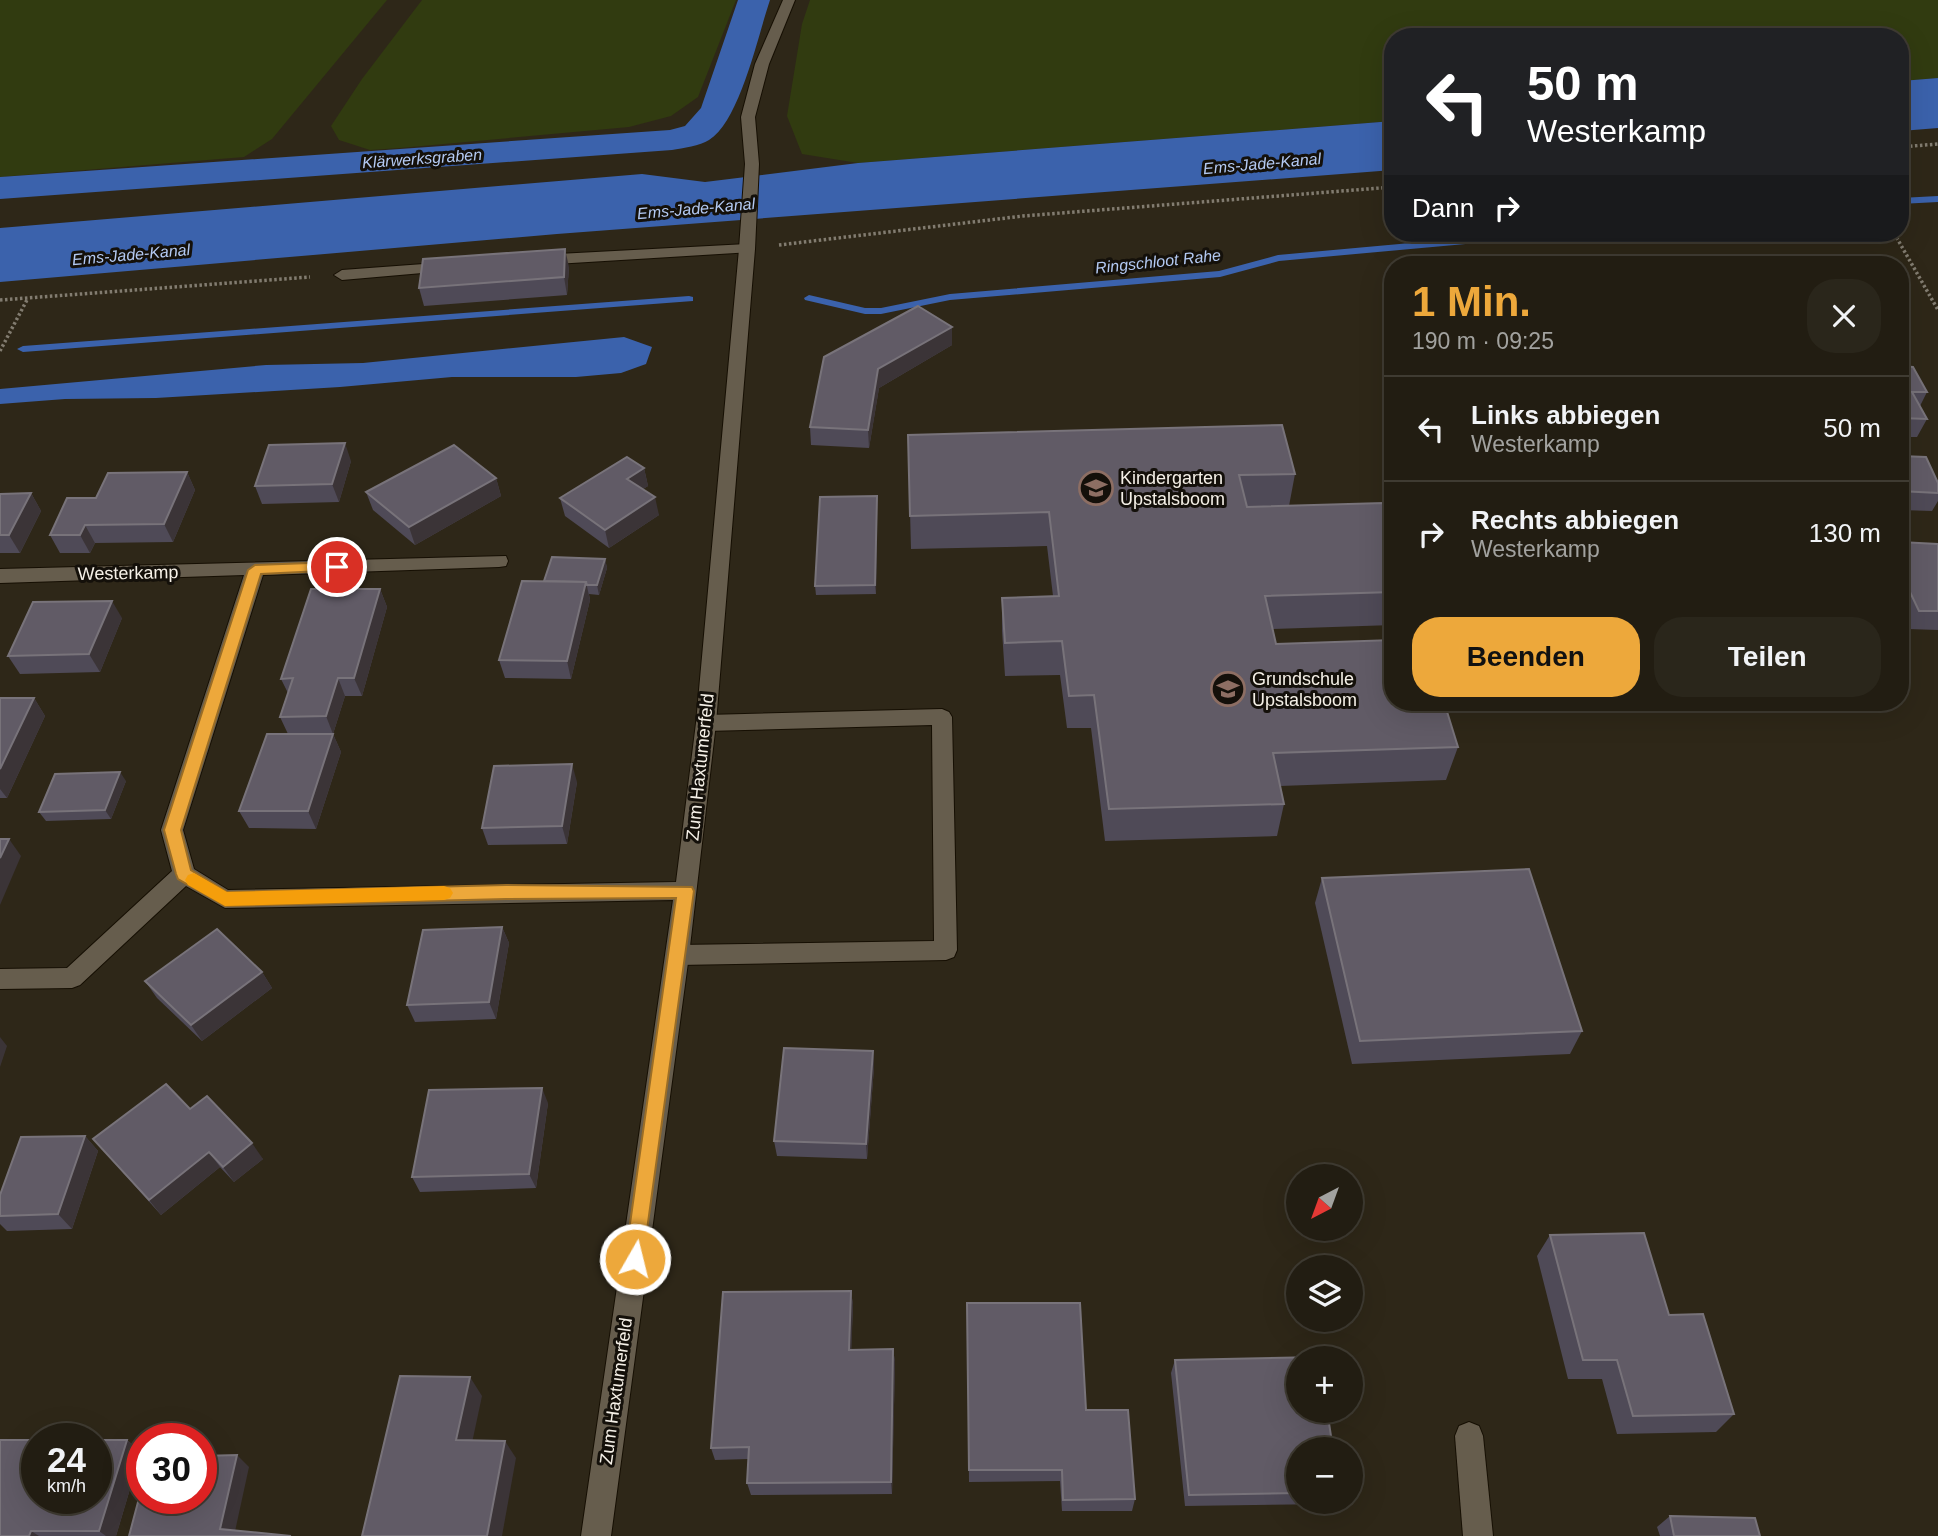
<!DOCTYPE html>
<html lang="de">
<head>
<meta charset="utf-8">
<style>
  :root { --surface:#221d12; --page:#2a261b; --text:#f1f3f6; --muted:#a2a29f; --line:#3f3b32; --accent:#eda83b }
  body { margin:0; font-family:Helvetica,sans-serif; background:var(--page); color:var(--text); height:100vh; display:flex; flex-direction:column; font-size:26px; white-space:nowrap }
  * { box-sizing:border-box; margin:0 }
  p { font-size:23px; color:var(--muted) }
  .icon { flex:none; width:38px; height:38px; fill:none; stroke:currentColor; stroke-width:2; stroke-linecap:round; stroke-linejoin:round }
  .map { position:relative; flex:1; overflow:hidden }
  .side { position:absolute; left:1384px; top:256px; width:525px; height:455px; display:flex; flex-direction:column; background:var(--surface); border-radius:28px; box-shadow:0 7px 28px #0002,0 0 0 2px var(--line) }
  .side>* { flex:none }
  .top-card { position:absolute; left:1384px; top:28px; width:525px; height:214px; border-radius:28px; box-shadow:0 7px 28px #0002,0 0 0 2px var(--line); background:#202124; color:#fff; overflow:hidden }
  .needle { width:46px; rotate:221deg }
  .buttons { position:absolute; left:1286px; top:1164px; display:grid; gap:14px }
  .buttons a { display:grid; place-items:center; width:77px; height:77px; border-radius:50%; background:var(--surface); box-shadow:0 7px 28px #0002,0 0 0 2px var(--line); font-size:35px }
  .speed { position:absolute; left:21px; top:1423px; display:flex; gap:14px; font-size:35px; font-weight:700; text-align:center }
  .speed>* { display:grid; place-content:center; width:91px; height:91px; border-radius:50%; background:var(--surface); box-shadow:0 7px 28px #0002,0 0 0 2px var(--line); line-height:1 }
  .speed small { font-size:18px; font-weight:400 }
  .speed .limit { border:10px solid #d22; background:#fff; color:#111 }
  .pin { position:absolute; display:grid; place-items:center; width:60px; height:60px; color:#fff; margin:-30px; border:4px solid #fff; border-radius:50%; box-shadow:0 2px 7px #0007 }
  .me { position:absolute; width:77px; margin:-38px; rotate:8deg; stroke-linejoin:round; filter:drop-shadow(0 0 5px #0008) }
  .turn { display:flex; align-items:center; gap:24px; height:147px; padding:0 28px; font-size:32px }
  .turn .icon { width:91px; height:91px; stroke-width:2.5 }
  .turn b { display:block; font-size:49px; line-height:60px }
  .then { display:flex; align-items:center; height:66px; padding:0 28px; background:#0003; gap:14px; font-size:26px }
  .round { display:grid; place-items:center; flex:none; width:74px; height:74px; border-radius:28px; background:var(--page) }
  .summary { display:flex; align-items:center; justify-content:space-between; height:119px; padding:0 28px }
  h1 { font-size:42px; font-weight:600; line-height:52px; color:var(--accent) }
  .cta { display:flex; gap:14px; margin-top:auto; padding:14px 28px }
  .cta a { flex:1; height:80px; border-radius:28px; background:var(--accent); color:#111; font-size:28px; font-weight:600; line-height:80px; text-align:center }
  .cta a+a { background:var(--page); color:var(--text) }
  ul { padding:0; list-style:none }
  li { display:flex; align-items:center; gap:21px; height:105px; padding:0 28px; border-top:2px solid var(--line) }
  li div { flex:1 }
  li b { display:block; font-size:26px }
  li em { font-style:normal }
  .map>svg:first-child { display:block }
  .green { fill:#313b10 }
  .water { fill:#3b62ac }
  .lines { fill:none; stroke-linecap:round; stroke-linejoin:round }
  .stream { fill:#3b62ac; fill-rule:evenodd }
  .canal { fill:#3b62ac; fill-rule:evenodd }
  .service-casing { stroke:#160f03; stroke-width:2 }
  .minor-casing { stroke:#160f03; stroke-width:2 }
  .path { stroke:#827c70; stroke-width:3.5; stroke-dasharray:2.5 2.5; stroke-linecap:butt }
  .service { fill:#665d4d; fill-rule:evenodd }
  .minor { fill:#665d4d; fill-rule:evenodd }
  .wall { fill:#4f4a57 }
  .shaded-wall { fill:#3b3437 }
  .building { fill:#615b66; stroke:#78737a; stroke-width:2 }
  .route { fill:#eda83b; stroke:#9a6d26; stroke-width:2 }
  .slow { fill:#f59e0b }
  .labels { text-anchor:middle; stroke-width:6; stroke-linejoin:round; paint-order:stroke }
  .far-water-label { font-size:16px; font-style:italic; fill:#b3c9f2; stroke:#14100a }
  .poi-label { font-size:18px; fill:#f5f0e7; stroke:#14100a; text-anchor:start }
  .street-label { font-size:18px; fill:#f5f0e7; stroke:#14100a }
</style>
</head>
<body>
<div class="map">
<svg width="1938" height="1536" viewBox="0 0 1938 1536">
  <rect width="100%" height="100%" fill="#2e2718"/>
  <g class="green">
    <polygon points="0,0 387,0 272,139 244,157 0,177"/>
    <polygon points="422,0 736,0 698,97 671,116 629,127 400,148 370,150 339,140 331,126 362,79"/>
    <polygon points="810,0 1938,0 1938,78 1901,81 1900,37 1393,37 1393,121 858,163 802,154 787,116 802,24"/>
  </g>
  <g class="water">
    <polygon points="1938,78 1938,128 1901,131 1901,81"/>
    <polygon points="1393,121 1393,170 557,234 0,282 0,228 642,174 705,182 858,163"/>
    <polygon points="624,337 652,347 646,364 621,373 576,377 452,377 340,387 156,398 65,399 0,404 0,389 266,365 363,363"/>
  </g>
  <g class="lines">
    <g class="stream">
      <polygon points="1938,196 1938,202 1900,204 1900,198"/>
      <polygon points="1521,233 1557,233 1552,236 1279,261 1220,277 950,300 881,314 865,314 805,300 804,298 809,295 865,308 881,308 950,294 1219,271 1278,255"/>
      <polygon points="689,296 693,297 693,301 23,352 17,349 23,346"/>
    </g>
    <path class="canal" d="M738,0H770C758,35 740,121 709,140C700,146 683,148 672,150L0,199V177L670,130L685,126L701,108Z"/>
    <g class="service-casing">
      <g id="service">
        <polygon points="747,244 755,249 752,252 539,265 531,260 539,255"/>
        <polygon points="451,262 457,264 459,267 457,270 342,280 334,275 342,270"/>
        <polygon points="942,709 949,712 952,717 957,950 954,957 946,960 678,965 670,962 667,955 670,948 678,945 934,941 932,725 706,731 699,728 696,723 699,718 706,715"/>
      </g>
    </g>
    <g class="minor-casing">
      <g id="minor">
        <polygon points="783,0 795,0 769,64 755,117 759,164 755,249 716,723 689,955 611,1536 581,1536 673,900 225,908 186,886 80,985 72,988 0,989 0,969 67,968 172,871 161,830 244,575 0,583 0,569 506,556 508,561 506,566 499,567 263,575 183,830 194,869 228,890 676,882 696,723 739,249 745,164 741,117 755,64"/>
        <polygon points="1469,1422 1479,1426 1483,1436 1493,1536 1463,1536 1455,1436 1459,1426"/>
      </g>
    </g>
    <g class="path">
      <polyline points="1900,147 1938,144"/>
      <polyline points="1894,233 1938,310"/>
      <polyline points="779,245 1023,216 1393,187"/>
      <polyline points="0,300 310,277"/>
      <polyline points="0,351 28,298"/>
    </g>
    <use href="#service" class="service"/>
    <use href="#minor" class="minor"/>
  </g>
  <g class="wall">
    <polygon points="569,267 567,295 424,306 419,288"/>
    <polygon points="952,327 952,345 879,388 869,448 811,445 810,427"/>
    <polygon points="1900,366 1927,392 1920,406 1927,419 1917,437 1900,437"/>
    <polygon points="908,435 1295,474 1289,506 1393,534 1393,625 1273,629 1276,644 1458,747 1446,780 1280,786 1284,804 1277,836 1105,841 1091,728 1067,728 1060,675 1005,676 1002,631 1002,598 1053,596 1047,546 911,549"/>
    <polygon points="1900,456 1938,483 1938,501 1932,511 1900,510"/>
    <polygon points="351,461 339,502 262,504 255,486"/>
    <polygon points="644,468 648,486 643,489 659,515 609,548 565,516 560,498"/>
    <polygon points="187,472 195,490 173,542 95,543 90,553 60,553 50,535 96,498"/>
    <polygon points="496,478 501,496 415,545 373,510 366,492"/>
    <polygon points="31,493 41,511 20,553 0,553 0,494"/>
    <polygon points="877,506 876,594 816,595 815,586"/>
    <polygon points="1900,542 1938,544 1938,630 1908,629 1900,613"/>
    <polygon points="605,559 607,568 599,595 589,594 590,600 571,679 505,678 499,660 544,581"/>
    <polygon points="380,589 387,607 362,696 345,696 333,734 341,752 316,829 249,828 239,811 288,734 280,717 288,693 281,679"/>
    <polygon points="122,618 100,672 20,674 8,656"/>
    <polygon points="0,698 34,698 45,716 7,798 0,798"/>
    <polygon points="126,781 111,819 46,821 39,812"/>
    <polygon points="577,782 567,844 488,845 482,828"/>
    <polygon points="1322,878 1582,1031 1570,1054 1352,1064 1315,903"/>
    <polygon points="502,927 509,943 496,1019 415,1022 407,1005"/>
    <polygon points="262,972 272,988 202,1041 157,998 145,981"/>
    <polygon points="873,1051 874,1067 867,1159 777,1156 774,1141"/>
    <polygon points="548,1103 536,1188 420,1192 412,1177"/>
    <polygon points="190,1109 263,1159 234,1182 220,1167 161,1215 93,1139"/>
    <polygon points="85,1136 98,1151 72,1229 7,1231 0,1224 0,1195"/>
    <polygon points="1550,1235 1669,1315 1734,1414 1716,1432 1617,1434 1602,1379 1568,1379 1537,1256"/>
    <polygon points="851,1291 853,1305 851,1350 893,1349 895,1362 892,1494 751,1495 747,1483 749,1459 715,1460 711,1448"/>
    <polygon points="967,1303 1086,1410 1135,1499 1132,1511 1062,1511 1060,1481 969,1482"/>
    <polygon points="1175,1360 1298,1449 1298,1502 1335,1502 1334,1504 1185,1506 1171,1373"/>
    <polygon points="127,1440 141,1452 116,1536 0,1536"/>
    <polygon points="1670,1516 1760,1536 1660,1536 1657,1527"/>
  </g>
  <g class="shaded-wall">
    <polygon points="565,249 569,267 567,295 564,277"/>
    <polygon points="952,327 952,345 879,388 869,448 868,430 878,369"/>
    <polygon points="345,443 351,461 339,502 332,484"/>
    <polygon points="644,468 648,486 631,497 627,479"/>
    <polygon points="187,472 195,490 173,542 164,524"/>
    <polygon points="496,478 501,496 415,545 409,527"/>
    <polygon points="31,493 41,511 20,553 9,535"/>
    <polygon points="877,496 877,506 876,594 875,585"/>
    <polygon points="655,497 659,515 609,548 605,530"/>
    <polygon points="85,525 95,543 90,553 80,535"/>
    <polygon points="605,559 607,568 599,595 597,585"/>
    <polygon points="586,582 590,600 571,679 567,661"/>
    <polygon points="380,589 387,607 362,696 354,678"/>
    <polygon points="112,601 122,618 100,672 89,654"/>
    <polygon points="338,678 345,696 333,734 326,716"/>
    <polygon points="34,698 45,716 7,798 0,789 0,769"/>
    <polygon points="333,734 341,752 316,829 308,811"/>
    <polygon points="572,764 577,782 567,844 562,826"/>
    <polygon points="120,772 126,781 111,819 105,810"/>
    <polygon points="9,839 21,856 0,905 0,858"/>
    <polygon points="502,927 509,943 496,1019 489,1002"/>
    <polygon points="262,972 272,988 202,1041 191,1025"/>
    <polygon points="0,1037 7,1046 0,1067"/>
    <polygon points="873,1051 874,1067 867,1159 866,1144"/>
    <polygon points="542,1088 548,1103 536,1188 529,1174"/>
    <polygon points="85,1136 98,1151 72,1229 58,1214"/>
    <polygon points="252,1143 263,1159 234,1182 223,1167"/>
    <polygon points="209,1152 220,1167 161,1215 149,1200"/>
    <polygon points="851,1291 853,1305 851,1363 849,1350"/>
    <polygon points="893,1349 895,1362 892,1494 891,1482"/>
    <polygon points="470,1377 482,1396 469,1457 456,1440"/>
    <polygon points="127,1440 141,1452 116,1536 106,1536 99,1531"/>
    <polygon points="505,1441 516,1458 502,1536 487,1536"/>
    <polygon points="237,1455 249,1467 234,1536 220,1529"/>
    <polygon points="31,1531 39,1536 29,1536"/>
  </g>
  <g class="building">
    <polygon points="565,249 564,277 419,288 423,259"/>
    <polygon points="918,306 952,327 878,369 868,430 810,427 824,357"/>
    <polygon points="1900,366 1913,367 1927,392 1912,392 1927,419 1900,418"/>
    <polygon points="1282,425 1295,474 1239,475 1247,507 1383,503 1393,534 1393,592 1265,596 1276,644 1393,640 1393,702 1444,702 1458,747 1273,753 1284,804 1109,809 1094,695 1069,696 1062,641 1005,643 1002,598 1059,596 1049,512 910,516 908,435"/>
    <polygon points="345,443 332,484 255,486 269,445"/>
    <polygon points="454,445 496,478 409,527 366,492"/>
    <polygon points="1900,456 1926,457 1938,483 1938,493 1900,491"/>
    <polygon points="627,457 644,468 627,479 655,497 605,530 560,498"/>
    <polygon points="187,472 164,524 85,525 80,535 50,535 67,498 96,498 108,473"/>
    <polygon points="31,493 9,535 0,535 0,494"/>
    <polygon points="877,496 875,585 815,586 820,497"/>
    <polygon points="1900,542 1938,544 1938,611 1919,611 1900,571"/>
    <polygon points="552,557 605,559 597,585 587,585 586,582 544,581"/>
    <polygon points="522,581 586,582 567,661 499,660"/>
    <polygon points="311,589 380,589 354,678 338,678 326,716 280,717 293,678 281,679"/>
    <polygon points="112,601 89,654 8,656 33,602"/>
    <polygon points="0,698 34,698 0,769"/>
    <polygon points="267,734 333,734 308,811 239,811"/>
    <polygon points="572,764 562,826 482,828 494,766"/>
    <polygon points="120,772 105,810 39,812 55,774"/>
    <polygon points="0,839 9,839 0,858"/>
    <polygon points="1529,869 1582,1031 1360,1041 1322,878"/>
    <polygon points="502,927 489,1002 407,1005 423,930"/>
    <polygon points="217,929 262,972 191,1025 145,981"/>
    <polygon points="784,1048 873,1051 866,1144 774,1141"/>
    <polygon points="166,1084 190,1109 207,1096 252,1143 223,1167 209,1152 149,1200 93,1139"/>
    <polygon points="542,1088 529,1174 412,1177 429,1090"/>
    <polygon points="85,1136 58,1214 0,1216 0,1195 21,1137"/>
    <polygon points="1644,1233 1669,1315 1703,1314 1734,1414 1633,1416 1617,1360 1583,1360 1550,1235"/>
    <polygon points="851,1291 849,1350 893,1349 891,1482 747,1483 749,1447 711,1448 723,1292"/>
    <polygon points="967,1303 1080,1303 1086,1410 1128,1410 1135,1499 1063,1500 1062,1470 969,1470"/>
    <polygon points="1319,1357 1298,1358 1298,1410 1327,1410 1333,1449 1298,1449 1298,1493 1189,1495 1175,1360"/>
    <polygon points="400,1376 470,1377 456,1440 505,1441 487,1536 362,1536"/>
    <polygon points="0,1440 37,1440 37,1498 96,1498 96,1440 127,1440 99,1531 31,1531 29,1536 0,1536"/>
    <polygon points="237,1455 220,1529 291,1536 129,1536 142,1487 142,1498 201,1498 201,1456"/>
    <polygon points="1670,1516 1755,1518 1760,1536 1674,1536"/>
  </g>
  <polygon class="route" points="337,562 344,567 342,570 261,574 181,830 191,870 227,892 506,885 692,887 694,891 642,1266 635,1269 628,1266 625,1259 676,898 506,899 225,906 178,879 176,874 164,830 248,570 255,565"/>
  <polygon class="slow" points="194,873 227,892 444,886 450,888 453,893 450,898 444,900 225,906 188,885 185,880 188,875"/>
  <defs>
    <g id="school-ring" transform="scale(1.75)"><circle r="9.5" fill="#14100a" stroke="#8d6e63" stroke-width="1.5"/><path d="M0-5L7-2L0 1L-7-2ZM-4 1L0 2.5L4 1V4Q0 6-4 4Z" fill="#8d6e63"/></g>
  </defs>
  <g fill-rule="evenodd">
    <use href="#school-ring" x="1096" y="488"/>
    <use href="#school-ring" x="1228" y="689"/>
  </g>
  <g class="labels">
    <g class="far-water-label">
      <text transform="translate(422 158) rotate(-4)" y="6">Klärwerksgraben</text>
      <text transform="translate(1262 163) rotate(-5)" y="6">Ems-Jade-Kanal</text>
      <text transform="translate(696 208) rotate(-5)" y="6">Ems-Jade-Kanal</text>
      <text transform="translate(131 254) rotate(-5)" y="6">Ems-Jade-Kanal</text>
      <text transform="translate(1158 261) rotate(-6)" y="6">Ringschloot Rahe</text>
    </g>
    <g class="poi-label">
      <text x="1120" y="484">Kindergarten<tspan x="1120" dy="21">Upstalsboom</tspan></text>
      <text x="1252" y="685">Grundschule<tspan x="1252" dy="21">Upstalsboom</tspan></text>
    </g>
    <g class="street-label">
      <text transform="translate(128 573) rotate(-1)" y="6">Westerkamp</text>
      <text transform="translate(700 767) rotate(-84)" y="6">Zum Haxtumerfeld</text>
      <text transform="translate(616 1391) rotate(-82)" y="6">Zum Haxtumerfeld</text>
    </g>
  </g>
</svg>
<div class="buttons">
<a><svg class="needle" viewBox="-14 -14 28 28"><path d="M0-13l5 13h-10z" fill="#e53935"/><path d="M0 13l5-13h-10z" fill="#a2a29f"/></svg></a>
<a><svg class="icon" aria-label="layers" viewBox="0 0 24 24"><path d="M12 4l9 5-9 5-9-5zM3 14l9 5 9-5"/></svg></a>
<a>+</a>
<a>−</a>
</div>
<div class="speed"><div>24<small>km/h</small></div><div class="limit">30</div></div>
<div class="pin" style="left:337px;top:567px;background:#d93025"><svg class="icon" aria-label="arrive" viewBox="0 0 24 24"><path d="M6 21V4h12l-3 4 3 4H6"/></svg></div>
<svg class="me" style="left:635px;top:1259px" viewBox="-20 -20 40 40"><circle r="17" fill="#eda83b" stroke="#fff" stroke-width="3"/><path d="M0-11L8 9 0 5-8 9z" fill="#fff"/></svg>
<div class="top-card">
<div class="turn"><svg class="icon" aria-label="left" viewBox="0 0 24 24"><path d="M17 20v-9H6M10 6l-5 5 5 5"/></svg><div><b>50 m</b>Westerkamp</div></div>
<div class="then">Dann<svg class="icon" aria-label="right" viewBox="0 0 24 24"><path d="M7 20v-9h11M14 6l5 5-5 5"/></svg></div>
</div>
<section class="side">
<div class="summary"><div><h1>1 Min.</h1><p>190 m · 09:25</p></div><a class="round"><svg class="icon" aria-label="close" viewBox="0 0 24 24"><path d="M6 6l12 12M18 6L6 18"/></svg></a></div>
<ul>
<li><svg class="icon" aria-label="left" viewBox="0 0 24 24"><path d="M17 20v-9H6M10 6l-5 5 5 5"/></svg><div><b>Links abbiegen</b><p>Westerkamp</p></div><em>50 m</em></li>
<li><svg class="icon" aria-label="right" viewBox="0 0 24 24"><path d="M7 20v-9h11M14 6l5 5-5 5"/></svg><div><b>Rechts abbiegen</b><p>Westerkamp</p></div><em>130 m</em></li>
</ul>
<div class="cta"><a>Beenden</a><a>Teilen</a></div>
</section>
</div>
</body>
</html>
